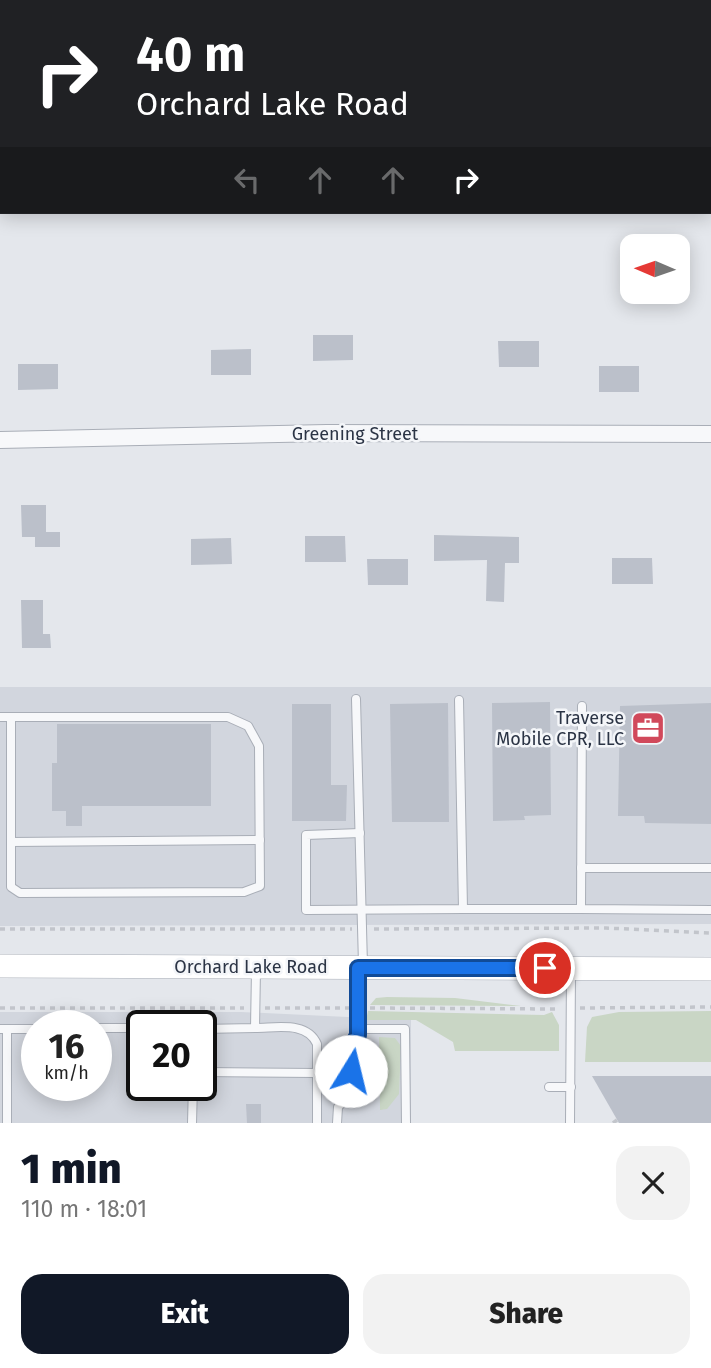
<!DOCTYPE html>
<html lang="en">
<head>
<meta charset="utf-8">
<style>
  :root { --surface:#fff; --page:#f2f2f2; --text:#222; --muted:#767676; --accent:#111827 }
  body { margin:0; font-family:"Fira Sans",sans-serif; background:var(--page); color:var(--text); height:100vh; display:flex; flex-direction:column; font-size:26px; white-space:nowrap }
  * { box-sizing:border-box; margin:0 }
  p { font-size:23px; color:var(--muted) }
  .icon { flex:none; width:38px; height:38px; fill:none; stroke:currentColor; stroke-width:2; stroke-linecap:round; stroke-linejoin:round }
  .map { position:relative; height:1123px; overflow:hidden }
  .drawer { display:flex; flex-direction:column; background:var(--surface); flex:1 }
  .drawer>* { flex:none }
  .guide { position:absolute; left:0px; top:0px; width:712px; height:214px; box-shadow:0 4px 18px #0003; background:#202124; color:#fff; overflow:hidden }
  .needle { width:46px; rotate:272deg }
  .buttons { position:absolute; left:620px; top:234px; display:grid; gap:14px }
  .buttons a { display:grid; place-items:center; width:70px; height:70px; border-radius:14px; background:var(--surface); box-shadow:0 4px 18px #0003; font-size:35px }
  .speed { position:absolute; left:21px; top:1010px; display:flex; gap:14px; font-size:35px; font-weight:700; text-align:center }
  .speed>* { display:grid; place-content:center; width:91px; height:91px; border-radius:50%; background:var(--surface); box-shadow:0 4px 18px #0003; line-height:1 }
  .speed small { font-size:18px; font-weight:400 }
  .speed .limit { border:4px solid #111; border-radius:10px; background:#fff; color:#111 }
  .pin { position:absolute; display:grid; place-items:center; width:60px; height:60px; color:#fff; margin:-30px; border:4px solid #fff; border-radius:50%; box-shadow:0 2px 7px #0007 }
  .me { position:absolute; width:77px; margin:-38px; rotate:9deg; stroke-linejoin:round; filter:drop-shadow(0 0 5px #0008) }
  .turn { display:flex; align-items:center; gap:24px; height:147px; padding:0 21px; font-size:32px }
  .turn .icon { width:91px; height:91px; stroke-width:2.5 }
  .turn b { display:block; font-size:49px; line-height:60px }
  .lanes { display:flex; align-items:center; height:66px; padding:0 21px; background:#0003; justify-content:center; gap:35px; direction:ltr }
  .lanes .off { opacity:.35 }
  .round { display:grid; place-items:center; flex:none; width:74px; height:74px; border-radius:21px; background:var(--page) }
  .head { display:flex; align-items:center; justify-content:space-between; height:119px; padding:0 21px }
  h1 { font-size:42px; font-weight:800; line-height:52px; color:var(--accent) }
  .action { display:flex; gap:14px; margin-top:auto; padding:14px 21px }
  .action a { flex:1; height:80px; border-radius:21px; background:var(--accent); color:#fff; font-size:28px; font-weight:800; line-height:80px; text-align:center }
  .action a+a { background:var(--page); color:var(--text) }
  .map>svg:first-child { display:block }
  .built { fill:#d2d6de; fill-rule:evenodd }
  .green { fill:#c9d6c5 }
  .building { fill:#bbc0ca }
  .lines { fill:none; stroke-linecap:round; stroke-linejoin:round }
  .service-casing { stroke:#a9aeb7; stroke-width:10 }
  .minor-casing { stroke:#a9aeb7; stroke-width:18 }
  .secondary-casing { stroke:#a9aeb7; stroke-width:24 }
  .path { stroke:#c2c5cb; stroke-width:3.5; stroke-dasharray:5 5; stroke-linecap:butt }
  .service { stroke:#f7f8fa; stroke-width:8 }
  .minor { stroke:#f7f8fa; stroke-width:16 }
  .secondary { stroke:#fff; stroke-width:23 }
  .route-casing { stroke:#114b97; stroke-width:18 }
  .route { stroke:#1a73e8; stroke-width:12 }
  .labels { text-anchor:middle; stroke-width:5; stroke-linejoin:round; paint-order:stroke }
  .street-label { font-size:18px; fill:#2b3445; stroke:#f4f6f9 }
  .poi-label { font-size:18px; fill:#2b3445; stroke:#f4f6f9; text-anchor:end }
</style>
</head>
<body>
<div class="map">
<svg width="711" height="1123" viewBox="0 0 711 1123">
  <rect width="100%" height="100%" fill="#e4e7ec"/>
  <g class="built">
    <polygon points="0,687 711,687 711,924 0,926"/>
    <path d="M0,1012H241L411,1020V1123H0ZM37,1026H96V1085H37ZM142,1026H201V1085H142Z"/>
  </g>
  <g class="green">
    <polygon points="387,997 455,998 521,1006 370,1005 376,998"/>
    <polygon points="368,1011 544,1015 552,1012 559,1025 559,1051 455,1051 453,1042 416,1020 366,1020"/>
    <polygon points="711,1011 711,1062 585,1062 587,1027 592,1017 619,1012"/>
    <polygon points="379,1037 395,1038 401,1046 399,1094 387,1109 380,1110"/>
  </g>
  <g class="building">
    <polygon points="313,335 353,335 353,360 313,361"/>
    <polygon points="498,341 539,341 539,367 499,367"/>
    <polygon points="251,349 251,375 211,375 211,350"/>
    <polygon points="18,364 58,364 58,389 18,390"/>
    <rect x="599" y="366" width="40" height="26"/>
    <polygon points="21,505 46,505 46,532 60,532 60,547 35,547 35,537 22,537"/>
    <polygon points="434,535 519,537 519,563 505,563 504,602 486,601 487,560 434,561"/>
    <polygon points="305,536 345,536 346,562 305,562"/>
    <polygon points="231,538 232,564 191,565 191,539"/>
    <polygon points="612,558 652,558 653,584 612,584"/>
    <polygon points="367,559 408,559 408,585 368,585"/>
    <polygon points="21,600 43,600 43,634 50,634 51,648 22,648"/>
    <polygon points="550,702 551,815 524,816 525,820 493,821 492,703"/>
    <polygon points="448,703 449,822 392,822 390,704"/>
    <polygon points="711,703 711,824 645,823 644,816 618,816 620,706"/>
    <polygon points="292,704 331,704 331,785 347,785 346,821 292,821"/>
    <polygon points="57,724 211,724 211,806 82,806 82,826 66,826 66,811 52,811 52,763 57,763"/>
    <polygon points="592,1076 711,1076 711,1123 619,1123"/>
    <polygon points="246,1104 261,1104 261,1123 247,1123"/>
  </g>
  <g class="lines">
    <g class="service-casing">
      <g id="service">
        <polyline points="356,699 363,965"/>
        <polyline points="582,706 581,909 711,910"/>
        <polyline points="0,717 228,717 248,726 259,746 260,886 244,892 20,893 11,887 11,717"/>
        <polyline points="360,833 306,835 306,910 463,909 459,700"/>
        <polyline points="11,842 260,840"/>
        <polyline points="581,868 711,868"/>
        <polyline points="463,909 581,909"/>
        <polyline points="96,1028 142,1028"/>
        <path d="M255,1028C277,1028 307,1021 317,1044V1123"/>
        <polyline points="0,1029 37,1029"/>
        <polyline points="7,1029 7,1123"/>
        <polyline points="201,1029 255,1028 256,970"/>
        <polyline points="358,1029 405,1029 406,1123"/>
        <polyline points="201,1072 317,1073"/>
        <polyline points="98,1073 98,1028"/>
        <polyline points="549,1087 571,1087"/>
        <polyline points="192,1123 193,1085"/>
        <polyline points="337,1123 338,1107 352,1093 351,1049 358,1035 358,971"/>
        <polyline points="570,1123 571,971"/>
      </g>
    </g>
    <g class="minor-casing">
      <polyline id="minor" points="0,440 327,433 711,434"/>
    </g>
    <g class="secondary-casing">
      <polyline id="secondary" points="0,966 711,969"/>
    </g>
    <g class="path">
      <polyline points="0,929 352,929"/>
      <polyline points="374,929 606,928 711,933"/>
      <polyline points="0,1008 244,1008"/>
      <polyline points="265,1008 349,1008"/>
      <polyline points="370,1008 558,1009"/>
      <polyline points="580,1008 711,1007"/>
      <polyline points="613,1123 617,1120"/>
    </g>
    <use href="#service" class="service"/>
    <use href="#minor" class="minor"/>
    <use href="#secondary" class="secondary"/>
  </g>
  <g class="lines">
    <g class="route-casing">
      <polyline id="route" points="351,1071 351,1049 358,1035 358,968 545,968"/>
    </g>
    <use href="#route" class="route"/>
  </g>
  <defs>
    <g id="office-square" transform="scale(1.75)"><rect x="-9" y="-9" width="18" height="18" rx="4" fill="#d1495b" stroke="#f4f6f9"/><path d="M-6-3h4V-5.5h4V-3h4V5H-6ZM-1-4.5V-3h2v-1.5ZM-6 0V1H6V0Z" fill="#fff"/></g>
  </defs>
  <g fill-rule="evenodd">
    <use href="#office-square" x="648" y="728"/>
  </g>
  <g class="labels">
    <g class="street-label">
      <text x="355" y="440">Greening Street</text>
      <text x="251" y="973">Orchard Lake Road</text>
    </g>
    <g class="poi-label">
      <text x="624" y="724">Traverse<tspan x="624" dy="21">Mobile CPR, LLC</tspan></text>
    </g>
  </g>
</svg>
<div class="buttons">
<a><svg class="needle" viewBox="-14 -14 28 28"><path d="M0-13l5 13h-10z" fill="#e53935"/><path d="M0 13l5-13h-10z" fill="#767676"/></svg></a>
</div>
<div class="speed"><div>16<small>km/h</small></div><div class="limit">20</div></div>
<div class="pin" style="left:545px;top:968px;background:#d93025"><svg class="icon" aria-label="arrive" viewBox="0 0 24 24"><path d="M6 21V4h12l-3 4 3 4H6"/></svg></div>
<svg class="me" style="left:351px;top:1071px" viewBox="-20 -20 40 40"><circle r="19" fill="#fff"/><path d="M0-13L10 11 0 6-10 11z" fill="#1a73e8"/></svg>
<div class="guide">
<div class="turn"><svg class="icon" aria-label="right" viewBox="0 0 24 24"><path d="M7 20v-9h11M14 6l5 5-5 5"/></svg><div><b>40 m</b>Orchard Lake Road</div></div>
<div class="lanes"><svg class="icon off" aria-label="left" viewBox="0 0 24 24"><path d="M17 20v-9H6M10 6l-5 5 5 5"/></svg><svg class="icon off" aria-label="ahead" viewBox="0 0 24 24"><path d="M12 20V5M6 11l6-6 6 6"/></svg><svg class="icon off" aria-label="ahead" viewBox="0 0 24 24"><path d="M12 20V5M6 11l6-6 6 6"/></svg><svg class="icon" aria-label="right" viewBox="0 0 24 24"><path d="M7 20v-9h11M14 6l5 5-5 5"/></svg></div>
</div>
</div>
<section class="drawer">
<div class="head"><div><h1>1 min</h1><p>110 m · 18:01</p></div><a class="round"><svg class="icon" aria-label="close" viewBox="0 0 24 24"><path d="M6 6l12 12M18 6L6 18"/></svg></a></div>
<div class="action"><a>Exit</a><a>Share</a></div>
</section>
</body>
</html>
